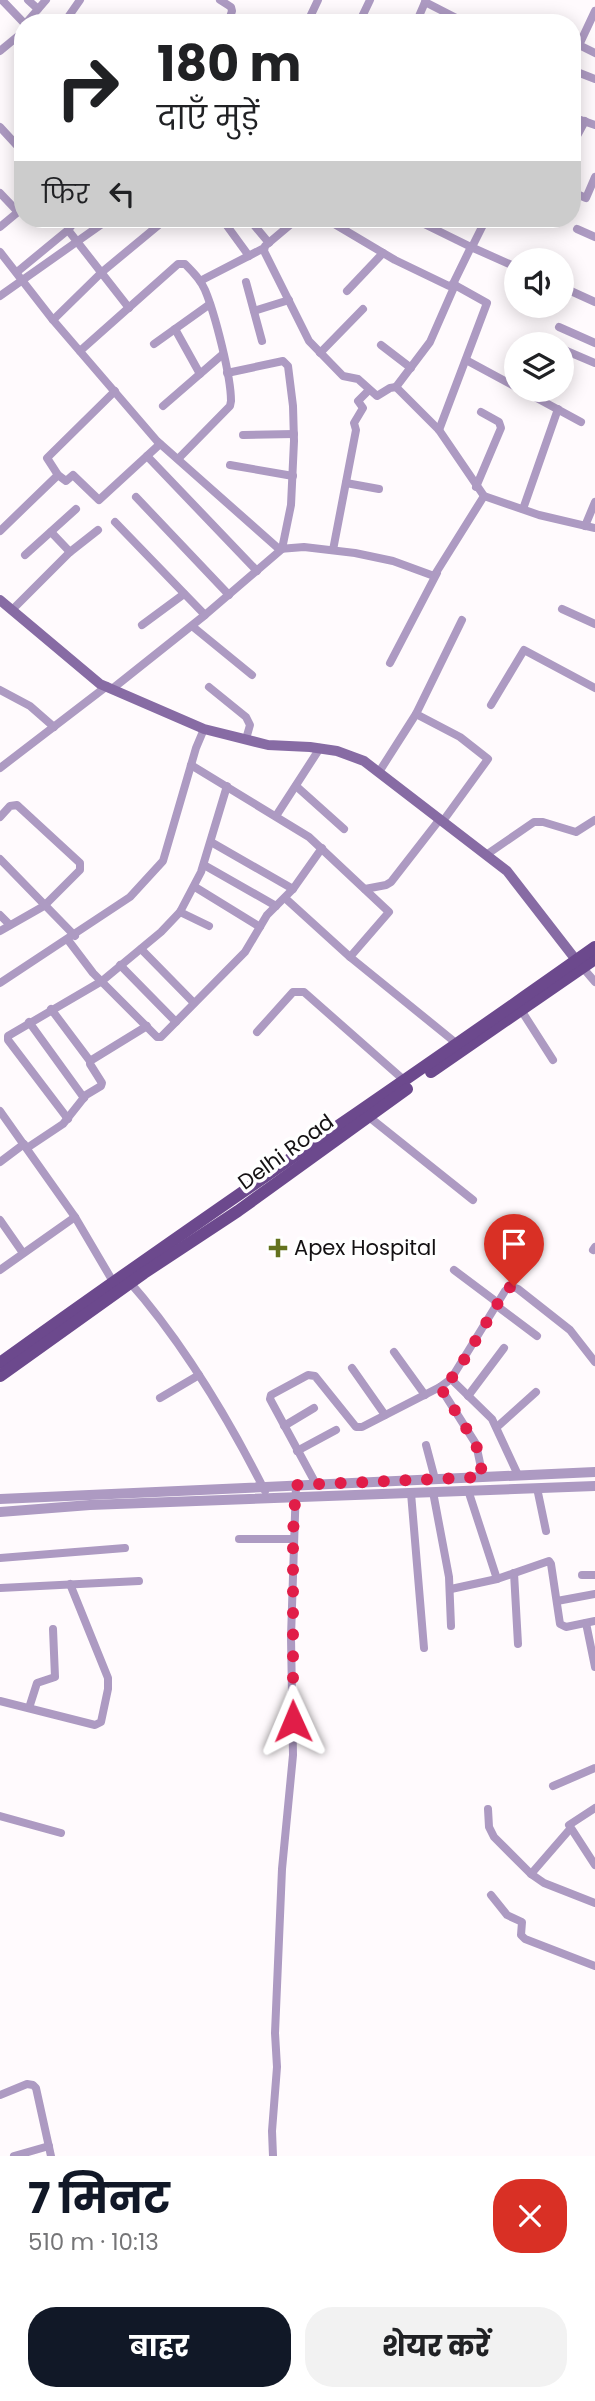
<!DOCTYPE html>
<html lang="hi">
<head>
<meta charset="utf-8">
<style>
  :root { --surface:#fff; --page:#f2f2f2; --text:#202124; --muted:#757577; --accent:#111827 }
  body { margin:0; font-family:Poppins,"Noto Sans Devanagari",sans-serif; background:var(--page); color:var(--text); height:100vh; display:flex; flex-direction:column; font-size:26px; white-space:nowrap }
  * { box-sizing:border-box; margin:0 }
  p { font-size:23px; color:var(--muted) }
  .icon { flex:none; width:38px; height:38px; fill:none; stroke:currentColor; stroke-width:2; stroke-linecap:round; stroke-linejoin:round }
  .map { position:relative; height:2156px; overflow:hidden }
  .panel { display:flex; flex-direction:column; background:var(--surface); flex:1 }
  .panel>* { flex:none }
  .banner { position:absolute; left:14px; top:14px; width:567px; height:214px; border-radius:28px; box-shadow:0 4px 18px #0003; background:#fff; color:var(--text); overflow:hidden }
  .controls { position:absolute; left:504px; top:248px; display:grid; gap:14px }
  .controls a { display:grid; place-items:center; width:70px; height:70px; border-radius:50%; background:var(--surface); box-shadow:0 4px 18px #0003; font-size:35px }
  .pin { position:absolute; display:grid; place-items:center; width:60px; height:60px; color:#fff; margin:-72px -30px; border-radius:50% 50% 50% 0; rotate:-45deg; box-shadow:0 0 7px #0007 }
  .pin .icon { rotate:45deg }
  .me { position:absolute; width:77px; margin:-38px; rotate:359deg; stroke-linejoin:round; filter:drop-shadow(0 0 5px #0008) }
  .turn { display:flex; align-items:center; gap:24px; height:147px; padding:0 28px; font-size:32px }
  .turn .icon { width:91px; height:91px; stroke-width:2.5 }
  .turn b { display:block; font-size:49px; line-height:60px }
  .then { display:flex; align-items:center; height:66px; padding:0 28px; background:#0003; gap:14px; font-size:26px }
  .round { display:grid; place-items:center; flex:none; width:74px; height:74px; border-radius:28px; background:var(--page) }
  .headline { display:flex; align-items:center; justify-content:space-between; height:119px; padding:0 28px }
  h1 { font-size:42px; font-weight:700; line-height:52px; color:var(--accent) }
  .action { display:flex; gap:14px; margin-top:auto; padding:14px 28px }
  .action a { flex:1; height:80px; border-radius:28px; background:var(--accent); color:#fff; font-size:28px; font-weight:700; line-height:80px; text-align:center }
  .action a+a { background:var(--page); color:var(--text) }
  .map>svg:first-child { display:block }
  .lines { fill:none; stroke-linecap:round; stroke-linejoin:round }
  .minor { stroke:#ad9ac2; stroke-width:8 }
  .tertiary { stroke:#ad9ac2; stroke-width:10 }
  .secondary { stroke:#876ba4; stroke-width:10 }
  .primary { stroke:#6c498d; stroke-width:12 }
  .route { stroke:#e11d48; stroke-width:12; stroke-dasharray:0 21.6 }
  .poi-dot { fill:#64721e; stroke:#fff; stroke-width:2.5 }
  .labels { text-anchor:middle; stroke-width:7; stroke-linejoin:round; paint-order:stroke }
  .street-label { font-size:21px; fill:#141113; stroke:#fff }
  .poi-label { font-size:21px; fill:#141113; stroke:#fff; text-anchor:start }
</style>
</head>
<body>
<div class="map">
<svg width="595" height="2156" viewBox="0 0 595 2156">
  <rect width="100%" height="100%" fill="#fffafd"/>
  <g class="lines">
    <g class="minor">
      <polyline points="2,0 24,23"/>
      <polyline points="28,0 38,9"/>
      <polyline points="220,0 231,7 232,11 228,23"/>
      <polyline points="425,2 466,23"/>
      <polyline points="26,23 46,0"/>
      <polyline points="64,23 80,0"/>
      <polyline points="303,23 310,17 318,0"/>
      <polyline points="359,23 370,0"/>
      <polyline points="416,23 426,0"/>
      <polyline points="579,45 595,53"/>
      <polyline points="0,51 23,32"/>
      <polyline points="572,60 595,11"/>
      <polyline points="572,70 595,79"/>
      <polyline points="20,76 23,79"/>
      <polyline points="572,117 595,125"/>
      <polyline points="0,127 23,152"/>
      <polyline points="572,145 585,121"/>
      <polyline points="572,192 586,198 595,177"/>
      <polyline points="0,193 18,212 0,227"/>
      <polyline points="222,219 249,256"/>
      <polyline points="249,219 269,243"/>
      <polyline points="297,219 265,246 264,251 309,341 343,376 358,379 377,396 390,388 396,387 439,430 484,496 539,515 595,528"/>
      <polyline points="326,219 395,260 449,286 453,284 471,247 516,267"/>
      <polyline points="414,219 471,247"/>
      <polyline points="577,229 595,237"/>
      <polyline points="68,230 129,308"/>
      <polyline points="472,247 486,219"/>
      <polyline points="0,252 53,320 157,441 279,549 304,547 355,553 393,561 434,576 484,496"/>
      <polyline points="17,272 68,230 77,219"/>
      <polyline points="200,281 264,248"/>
      <polyline points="246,282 262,341"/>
      <polyline points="562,287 595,302"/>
      <polyline points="347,291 383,253"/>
      <polyline points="0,296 109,219"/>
      <polyline points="254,311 289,300"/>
      <polyline points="53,320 102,272 166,219"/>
      <polyline points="559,327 595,343"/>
      <polyline points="175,329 200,374"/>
      <polyline points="547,343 552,345"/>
      <polyline points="154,344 210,304"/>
      <polyline points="381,345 411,368"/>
      <polyline points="562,349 595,363"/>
      <path d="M80,351L178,264H185C193,272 201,280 205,290C215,314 231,376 231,401L230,406L178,459"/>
      <polyline points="320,353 363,309"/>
      <polyline points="466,360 516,387"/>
      <polyline points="396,387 430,342 455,285"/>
      <polyline points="522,390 581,422"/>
      <polyline points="115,391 47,458 58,475 66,481 73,475 99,500 160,444"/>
      <polyline points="163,406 223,354"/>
      <polyline points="439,430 487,303 453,284"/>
      <polyline points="243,435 294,434"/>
      <polyline points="147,456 257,571"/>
      <polyline points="230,465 293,476"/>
      <polyline points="346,483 379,489"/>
      <polyline points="476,487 501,428 499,422 481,412"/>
      <polyline points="136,497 229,595"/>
      <polyline points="523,509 558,409"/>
      <polyline points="115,522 205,615"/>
      <polyline points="585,526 595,502"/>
      <polyline points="0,531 58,475"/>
      <polyline points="51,532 70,552"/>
      <polyline points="333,550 356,430 354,423 363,408 358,401 369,390"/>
      <polyline points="25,555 76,509"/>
      <polyline points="562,609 595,624"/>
      <polyline points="12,610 70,552 98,530"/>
      <polyline points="142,625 184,594"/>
      <polyline points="192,626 252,675"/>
      <polyline points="390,663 437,573"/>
      <polyline points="209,687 246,717 250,725 246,739"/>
      <polyline points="112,689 205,615 282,549 291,505 294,441 293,406 288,366 283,361 227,373"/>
      <polyline points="0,690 30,706 54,727"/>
      <polyline points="491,705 524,650 595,688"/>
      <polyline points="416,714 460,737 488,759 443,821"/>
      <polyline points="191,765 309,837 389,912 350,957"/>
      <polyline points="0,768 107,686"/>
      <polyline points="379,772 416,714 462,620"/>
      <polyline points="296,786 344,829"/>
      <polyline points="276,816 320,748"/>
      <polyline points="0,817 10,806 17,805 80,863 80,870 44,906 0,931"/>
      <polyline points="211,842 293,889"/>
      <polyline points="486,855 534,822 543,822 576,832 595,820"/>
      <polyline points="0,859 75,936"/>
      <polyline points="204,865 276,906"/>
      <polyline points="195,887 260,927"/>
      <polyline points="365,889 386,885 391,882 440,819"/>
      <polyline points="285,898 350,957 456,1043"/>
      <polyline points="180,912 209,926"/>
      <polyline points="0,915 10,925"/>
      <polyline points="68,940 93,973 157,1037 161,1037 245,952 267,915 293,889 322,848"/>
      <polyline points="141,949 194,1003"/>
      <polyline points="120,965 176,1022"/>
      <polyline points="583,968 595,982"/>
      <polyline points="0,983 130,897 163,861 196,748 204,729"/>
      <polyline points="51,1009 90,1061"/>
      <polyline points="521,1010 553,1060"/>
      <polyline points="29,1022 84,1098"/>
      <polyline points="257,1032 293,992 304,992 405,1081"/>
      <polyline points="0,1111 75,1217 115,1285"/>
      <polyline points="369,1117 473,1200"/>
      <polyline points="68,1119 8,1040 8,1036 102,981 161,932 180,912 201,872 227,786"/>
      <polyline points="27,1148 63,1124 86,1095 101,1086 102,1083 90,1064 90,1061 147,1026"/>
      <polyline points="0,1162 24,1144"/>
      <polyline points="0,1220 23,1253"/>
      <polyline points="593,1250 595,1247"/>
      <polyline points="0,1270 75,1217"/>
      <polyline points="454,1270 498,1303"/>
      <path d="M127,1279C183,1342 227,1416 265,1491"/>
      <polyline points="497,1306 537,1336"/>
      <polyline points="394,1352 425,1395"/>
      <polyline points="352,1368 385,1415"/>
      <polyline points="451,1379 492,1419 518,1475"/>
      <polyline points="440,1387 476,1444 483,1477"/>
      <polyline points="468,1396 504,1348"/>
      <polyline points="160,1398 199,1375"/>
      <polyline points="284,1426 314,1408"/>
      <polyline points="497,1427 536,1392"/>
      <polyline points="426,1445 435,1479"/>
      <polyline points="297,1451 336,1430"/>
      <polyline points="316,1484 270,1399 271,1395 308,1375 315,1376 356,1427 362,1427 440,1387 451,1379 505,1291 510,1286 518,1289 570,1330 595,1362"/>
      <polyline points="537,1488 546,1531"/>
      <polyline points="468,1490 497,1579"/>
      <polyline points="433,1492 449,1577 451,1626"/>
      <polyline points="411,1493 424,1648"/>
      <polyline points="239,1539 293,1539"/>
      <polyline points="0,1558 125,1548"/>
      <polyline points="514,1573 518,1644"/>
      <polyline points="582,1575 595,1575"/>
      <polyline points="0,1588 139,1581"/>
      <polyline points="451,1589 497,1579 549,1561 551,1564 560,1624 566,1627 595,1621"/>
      <polyline points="557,1601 595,1594"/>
      <polyline points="586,1623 595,1667"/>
      <polyline points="0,1701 95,1725 101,1722 108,1689 108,1678 70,1584"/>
      <polyline points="29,1708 37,1683 55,1677 53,1629"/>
      <polyline points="553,1786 595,1768"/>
      <polyline points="595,1808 569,1825 595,1865"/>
      <polyline points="488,1809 489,1827 494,1837 531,1874 544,1883 595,1903"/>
      <polyline points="0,1816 61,1833"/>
      <polyline points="531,1874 570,1829"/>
      <polyline points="491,1895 507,1915 522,1922 521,1935 525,1939 595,1966"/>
      <polyline points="0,2095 27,2084 33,2085 36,2088 51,2156"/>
      <polyline points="14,2156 49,2146"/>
      <polyline points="273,2156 272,2131 277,2067 275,2033 282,1869 293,1755 291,1637 296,1485"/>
    </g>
    <g class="tertiary">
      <polyline points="0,1499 595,1472"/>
      <polyline points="0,1512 90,1505 595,1486"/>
    </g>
    <polyline class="secondary" points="0,600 100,684 204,729 268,745 310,747 337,751 364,761 507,871 576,960"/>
    <g class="primary">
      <polyline points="431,1072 595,959"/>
      <path d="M0,1363C196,1221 398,1087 595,947"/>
      <polyline points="0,1376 144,1273 238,1211 407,1089"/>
    </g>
  </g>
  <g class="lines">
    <polyline class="route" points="293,1721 293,1534 296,1485 483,1477 476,1444 440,1387 455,1375 507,1288 514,1286"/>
  </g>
  <path class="poi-dot" d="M274.5 1237.5h7v7h7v7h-7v7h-7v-7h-7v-7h7z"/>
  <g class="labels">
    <g class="street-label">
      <text transform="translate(286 1152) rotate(-36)" y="7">Delhi Road</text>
    </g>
    <g class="poi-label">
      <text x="294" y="1255">Apex Hospital</text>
    </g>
  </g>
</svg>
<div class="controls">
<a><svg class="icon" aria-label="sound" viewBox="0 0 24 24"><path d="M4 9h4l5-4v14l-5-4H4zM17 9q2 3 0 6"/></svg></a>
<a><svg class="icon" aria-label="layers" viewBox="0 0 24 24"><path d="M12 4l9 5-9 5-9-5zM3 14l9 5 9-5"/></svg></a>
</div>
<div class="pin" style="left:514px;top:1286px;background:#d93025"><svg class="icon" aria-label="arrive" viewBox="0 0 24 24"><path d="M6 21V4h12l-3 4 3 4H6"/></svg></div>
<svg class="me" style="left:293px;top:1721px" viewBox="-20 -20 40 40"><path d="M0-17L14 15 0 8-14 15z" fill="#e11d48" stroke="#fff" stroke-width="4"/></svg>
<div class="banner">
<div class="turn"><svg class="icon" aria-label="right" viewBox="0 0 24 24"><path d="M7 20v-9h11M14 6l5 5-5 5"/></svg><div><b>180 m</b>दाएँ मुड़ें</div></div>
<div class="then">फिर<svg class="icon" aria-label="left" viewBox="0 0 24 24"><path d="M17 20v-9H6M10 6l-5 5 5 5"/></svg></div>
</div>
</div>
<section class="panel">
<div class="headline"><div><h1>7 मिनट</h1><p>510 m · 10:13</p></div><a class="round" style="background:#d93025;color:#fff"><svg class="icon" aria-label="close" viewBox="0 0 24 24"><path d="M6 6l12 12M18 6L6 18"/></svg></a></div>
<div class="action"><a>बाहर</a><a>शेयर करें</a></div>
</section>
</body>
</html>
